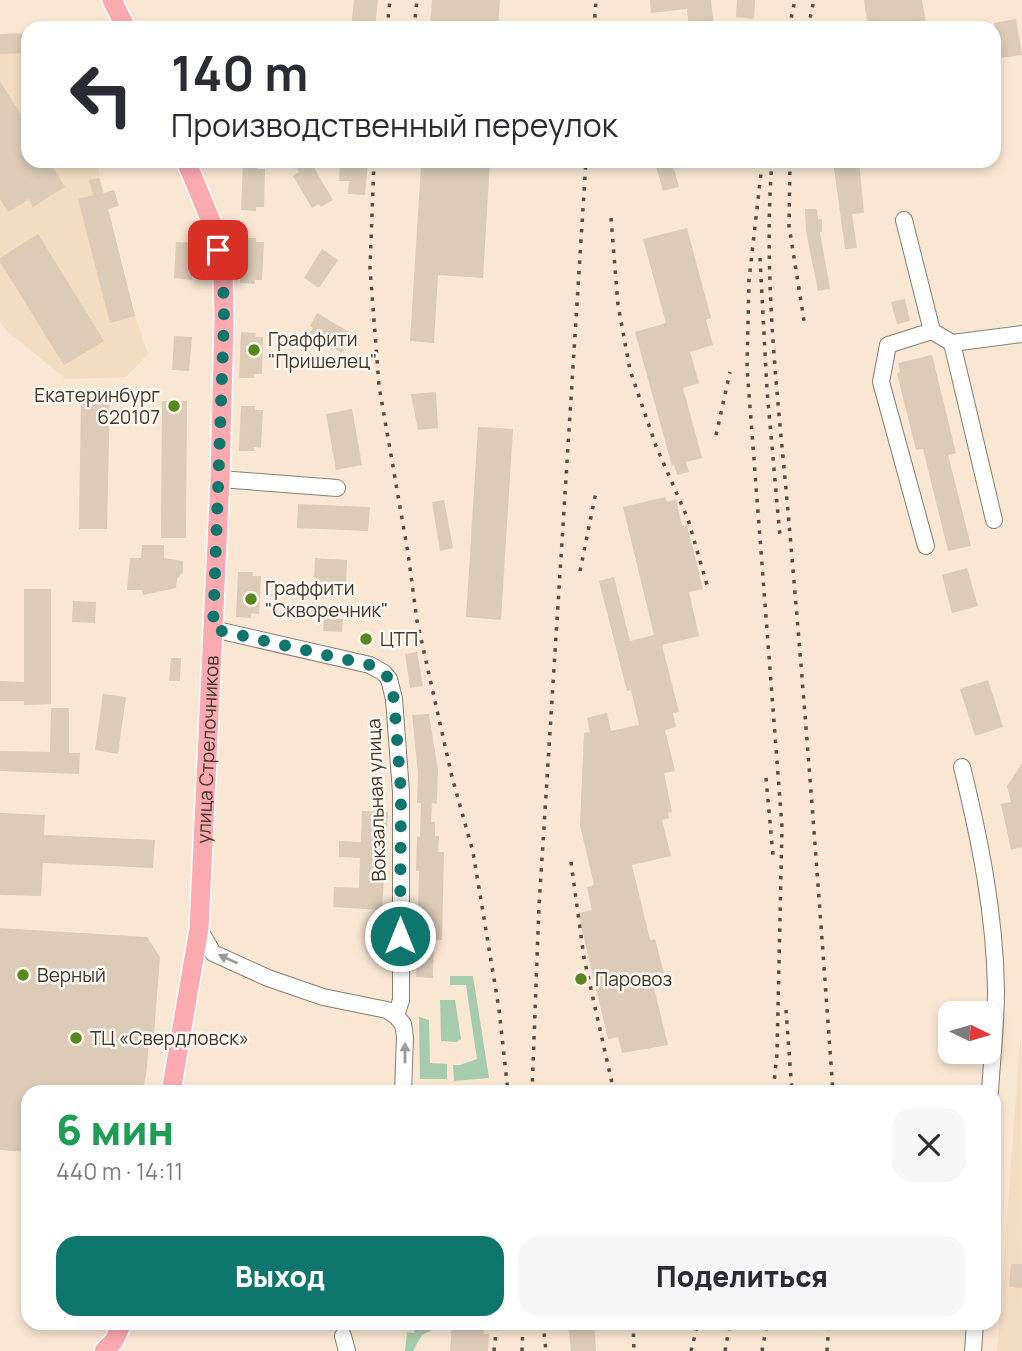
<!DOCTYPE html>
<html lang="ru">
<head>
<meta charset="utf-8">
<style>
  :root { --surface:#fff; --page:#f7f7f7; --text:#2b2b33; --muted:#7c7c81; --accent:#0f766e }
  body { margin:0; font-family:Manrope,sans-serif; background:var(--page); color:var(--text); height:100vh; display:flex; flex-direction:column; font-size:26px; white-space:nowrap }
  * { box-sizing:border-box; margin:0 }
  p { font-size:23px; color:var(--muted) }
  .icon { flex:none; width:38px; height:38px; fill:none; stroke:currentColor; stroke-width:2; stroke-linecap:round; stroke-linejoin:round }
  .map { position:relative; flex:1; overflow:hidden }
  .panel { position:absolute; left:21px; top:1085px; width:980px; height:245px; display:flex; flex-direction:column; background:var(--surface); border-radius:21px; box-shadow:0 4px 10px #0003 }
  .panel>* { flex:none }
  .hud { position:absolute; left:21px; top:21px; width:980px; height:147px; border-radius:21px; box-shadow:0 4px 10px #0003; background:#fff; color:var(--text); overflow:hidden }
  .needle { width:46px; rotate:95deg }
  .fabs { position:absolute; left:938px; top:1001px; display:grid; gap:14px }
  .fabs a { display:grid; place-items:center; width:63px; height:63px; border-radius:14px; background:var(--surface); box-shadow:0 4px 10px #0003; font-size:35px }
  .pin { position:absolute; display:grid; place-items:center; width:60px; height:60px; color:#fff; margin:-30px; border-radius:14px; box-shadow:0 4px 10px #0006 }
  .me { position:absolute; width:77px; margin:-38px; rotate:0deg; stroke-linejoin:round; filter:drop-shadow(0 0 5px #0008) }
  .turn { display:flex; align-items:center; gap:24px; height:147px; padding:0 35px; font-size:32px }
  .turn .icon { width:91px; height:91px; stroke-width:2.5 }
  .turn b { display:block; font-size:49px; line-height:60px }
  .round { display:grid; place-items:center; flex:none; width:74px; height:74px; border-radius:21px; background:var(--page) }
  .headline { display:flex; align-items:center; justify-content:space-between; height:119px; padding:0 35px }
  h1 { font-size:42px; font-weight:800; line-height:52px; color:#1e9e55 }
  .primary-button { display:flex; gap:14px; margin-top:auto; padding:14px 35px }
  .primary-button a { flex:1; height:80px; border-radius:21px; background:var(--accent); color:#fff; font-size:28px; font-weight:800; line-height:80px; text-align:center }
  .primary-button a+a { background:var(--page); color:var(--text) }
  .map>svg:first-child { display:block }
  .built { fill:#f2ddc2 }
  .green { fill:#a6ccad }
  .building { fill:#dbcbb7 }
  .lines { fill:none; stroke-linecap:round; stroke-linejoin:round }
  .minor-casing { stroke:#8c7d6a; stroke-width:18 }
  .major-casing { stroke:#fff; stroke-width:22 }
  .minor { stroke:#fff; stroke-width:16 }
  .major { stroke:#fbaaaf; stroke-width:19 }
  .rail { stroke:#564e44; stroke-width:3.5; stroke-dasharray:3.5 7; stroke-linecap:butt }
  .oneway { fill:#9e9b97 }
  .route { stroke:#0f766e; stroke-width:12; stroke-dasharray:0 21.6 }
  .poi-dot { fill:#56881f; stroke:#fef7ee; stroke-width:2.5 }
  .labels { text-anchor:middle; stroke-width:5; stroke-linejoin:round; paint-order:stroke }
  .poi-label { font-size:19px; fill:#3e372f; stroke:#fef7ee; text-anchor:start }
  .street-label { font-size:19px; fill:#3e372f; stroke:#fef7ee }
</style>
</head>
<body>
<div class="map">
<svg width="1022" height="1351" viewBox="0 0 1022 1351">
  <rect width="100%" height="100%" fill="#f9e7d3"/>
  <g class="built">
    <polygon points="28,33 28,161 96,161 135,316 148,354 126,377 66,379 8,332 0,322 0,34"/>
    <polygon points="1021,1032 1022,1351 997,1351"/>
  </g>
  <g class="green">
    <polygon points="450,976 473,976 489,1078 454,1081 453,1065 460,1065 477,1059 466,985 450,985"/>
    <polygon points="440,1000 455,1000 461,1039 457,1042 441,1041"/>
    <polygon points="419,1017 429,1020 430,1063 447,1064 447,1079 420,1079"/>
    <polygon points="415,1324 435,1325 434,1329 422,1335 413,1351 405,1351 407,1332 414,1333"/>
  </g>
  <g class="building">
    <polygon points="354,0 378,0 375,28 351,28"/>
    <polygon points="432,0 500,0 498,28 430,28"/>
    <polygon points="650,0 711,0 714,28 689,28 687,9 651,13"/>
    <polygon points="737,0 755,0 754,19 736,17"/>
    <polygon points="864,0 922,0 927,28 868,28"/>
    <polygon points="1016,19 1022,55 1000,58 994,23"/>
    <polygon points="28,33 28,53 0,54 0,34"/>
    <polygon points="0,81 28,126 28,161 49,161 65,187 33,207 29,199 8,212 0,199"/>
    <polygon points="310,161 333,200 321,207 319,204 312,208 293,176 299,172 297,169"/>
    <polygon points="340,161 368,161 365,195 348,194 349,181 339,181"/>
    <polygon points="427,161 490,161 483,278 438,275 434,343 410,341 421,166 427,166"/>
    <polygon points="833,161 859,161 864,213 852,214 857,248 845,249"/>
    <polygon points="672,162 679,187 663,191 656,166"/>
    <polygon points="243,165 258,165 257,169 265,169 264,207 256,207 256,211 241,210"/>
    <polygon points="99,178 103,193 114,190 119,206 108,209 135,316 110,323 78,199 93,195 89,180"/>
    <polygon points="805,209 817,209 818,219 822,219 822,232 820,232 830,289 818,291 806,232"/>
    <polygon points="687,228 711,318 706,320 713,345 690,352 699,383 683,388 702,458 686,462 689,472 677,475 674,465 672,466 635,332 666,323 643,239"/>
    <polygon points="38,234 104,341 64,365 0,262 0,258"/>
    <polygon points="242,238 256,238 256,242 264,242 262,280 255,280 255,284 240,283"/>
    <polygon points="176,242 195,243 192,280 174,278"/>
    <polygon points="322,249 338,260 319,288 304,278"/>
    <polygon points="905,299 910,321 897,324 891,302"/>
    <polygon points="317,313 356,336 349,348 346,346 342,353 309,334 313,328 310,326"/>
    <polygon points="241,332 256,333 255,337 263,337 262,374 254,374 254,378 239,378"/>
    <polygon points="174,336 192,337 189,371 172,370"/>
    <polygon points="932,355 956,453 948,455 971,546 948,551 923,449 916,450 897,373 900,372 898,363"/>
    <polygon points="436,392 438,428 418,430 411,394"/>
    <polygon points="81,396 110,397 107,529 79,529"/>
    <polygon points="162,401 187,401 186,538 161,538"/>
    <polygon points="241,406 255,406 255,410 263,410 261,448 254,447 254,451 239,451"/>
    <polygon points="352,409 362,465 336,470 326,414"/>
    <polygon points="478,427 513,429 501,620 466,617"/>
    <polygon points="665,497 667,502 676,499 682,526 687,525 703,589 689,592 699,636 662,645 679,712 673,713 676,727 665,730 675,771 664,773 672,812 668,813 669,818 662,820 671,856 632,865 650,940 655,939 664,973 651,976 668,1045 622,1053 618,1037 608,1039 578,913 592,910 587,887 594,885 580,825 584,733 590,732 587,718 607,713 611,731 639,725 631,690 627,691 599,581 614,577 630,641 654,635 623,507"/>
    <polygon points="444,500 453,548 440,551 432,502"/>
    <polygon points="298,504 370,507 368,531 297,528"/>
    <polygon points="142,545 164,545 164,558 183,561 183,572 177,579 176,588 143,595 142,590 127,590 130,558 141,558"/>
    <polygon points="315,558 347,560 346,583 314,581"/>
    <polygon points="967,568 978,606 952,613 942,575"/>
    <polygon points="238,572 253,572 253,576 261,576 259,614 251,613 251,618 236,617"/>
    <polygon points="24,589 51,589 51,704 24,705 24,701 0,701 0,681 24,682"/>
    <polygon points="73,601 96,602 95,623 72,622"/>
    <polygon points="324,618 343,619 342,632 323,631"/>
    <polygon points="417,652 423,686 410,688 405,654"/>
    <polygon points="171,658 181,658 180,681 169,681"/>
    <polygon points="988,680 1003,727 975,736 960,689"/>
    <polygon points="103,694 126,697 118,754 95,750"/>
    <polygon points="51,708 69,708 69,753 80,753 79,774 0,771 0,751 50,752"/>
    <polygon points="429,714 438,770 437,804 432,803 431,822 435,822 435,836 439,836 438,852 444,852 442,940 434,940 433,978 416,977 419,871 416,871 417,836 420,837 421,803 417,803 418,773 412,715"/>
    <polygon points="1022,763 1022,847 1011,850 1001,804 1011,802 1007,786"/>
    <polygon points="362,811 388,812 382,910 333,907 334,887 359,888 360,858 339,857 339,841 361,842"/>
    <polygon points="0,813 45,815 44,835 155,840 153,868 43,863 41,896 0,895"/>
    <polygon points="0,928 147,937 160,957 154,1034 149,1043 146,1076 142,1092 28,1092 28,1152 0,1150"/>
    <polygon points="1011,1264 1022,1264 1022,1288 1009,1287"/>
    <polygon points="452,1323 484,1323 483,1334 489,1334 488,1351 450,1351"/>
    <polygon points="568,1323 594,1323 596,1351 571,1351"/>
  </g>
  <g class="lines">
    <g class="minor-casing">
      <g id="minor">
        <polyline points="904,220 932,331 952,343 994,520"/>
        <polyline points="952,343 1022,334"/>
        <polyline points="220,479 337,488"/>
        <polyline points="926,546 881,382 888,345 932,331"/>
        <polyline points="213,629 370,665 384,673 389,679 394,699 401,792 401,1000 396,1016"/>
        <path d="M962,767C980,840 995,915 996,990C996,1024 992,1058 990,1092"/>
        <polyline points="199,929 213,953 268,978 323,997 387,1010 396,1016 403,1024 405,1037 403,1092"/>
        <polyline points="343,1336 347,1351"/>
        <polyline points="973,1351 975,1323"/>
      </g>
    </g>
    <g class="major-casing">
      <g id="major">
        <polyline points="112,0 126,28"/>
        <path id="s1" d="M171,1092L199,929L220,479L224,320L223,273L213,226L186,161"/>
        <polyline points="104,1351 114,1341 122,1323"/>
      </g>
    </g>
    <use href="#minor" class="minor"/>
    <use href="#major" class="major"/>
    <g class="rail">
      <polyline points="387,28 390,0"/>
      <polyline points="414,28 417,0"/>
      <polyline points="594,28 596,0"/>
      <polyline points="789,28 795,0"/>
      <polyline points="808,28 814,0"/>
      <polyline points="374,161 370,268 379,386 408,553 417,621 452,777 473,852 499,1009 508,1092"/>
      <path d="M772,161C762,289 781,420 791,547C807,729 820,910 833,1092"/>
      <polyline points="790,161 789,226 805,327"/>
      <polyline points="762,164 749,280 747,368 782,827 777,1054 773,1092"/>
      <polyline points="611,218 618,305 630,370 656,446 688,519 707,585"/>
      <polyline points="760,258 767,390 780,537"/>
      <polyline points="716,435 730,372"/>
      <polyline points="580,571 596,492"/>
      <polyline points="766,778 773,855"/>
      <polyline points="571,862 584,958 614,1092"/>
      <polyline points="786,1010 792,1092"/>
      <polyline points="532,1092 539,906 586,161"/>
      <polyline points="543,1323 546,1351"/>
      <polyline points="633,1323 634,1351"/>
      <polyline points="494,1351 497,1323"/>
      <polyline points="522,1351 523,1323"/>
      <polyline points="691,1351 698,1323"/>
      <polyline points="725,1351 730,1323"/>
      <polyline points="762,1351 767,1323"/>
      <polyline points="827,1351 829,1323"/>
    </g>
  </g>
  <defs><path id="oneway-solid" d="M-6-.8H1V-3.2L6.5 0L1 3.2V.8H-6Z" transform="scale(1.75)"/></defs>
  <g class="oneway">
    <use href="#oneway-solid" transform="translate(228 959) rotate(-156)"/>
    <use href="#oneway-solid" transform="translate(405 1053) rotate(-90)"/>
  </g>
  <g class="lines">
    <polyline class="route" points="218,250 223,273 224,320 213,629 370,665 384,673 389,679 394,699 401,792 400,936"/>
  </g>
  <g class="poi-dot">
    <circle cx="254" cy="350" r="7"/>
    <circle cx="174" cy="406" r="7"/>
    <circle cx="251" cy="599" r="7"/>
    <circle cx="366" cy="639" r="7"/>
    <circle cx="23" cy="975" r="7"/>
    <circle cx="581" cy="979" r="7"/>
    <circle cx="76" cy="1038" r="7"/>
  </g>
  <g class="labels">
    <g class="poi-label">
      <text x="268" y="346">Граффити<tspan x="268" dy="22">"Пришелец"</tspan></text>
      <text x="160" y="402" text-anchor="end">Екатеринбург<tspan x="160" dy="22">620107</tspan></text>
      <text x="265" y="595">Граффити<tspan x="265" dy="22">"Скворечник"</tspan></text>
      <text x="380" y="646">ЦТП</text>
      <text x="37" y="982">Верный</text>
      <text x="595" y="986">Паровоз</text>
      <text x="90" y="1045">ТЦ «Свердловск»</text>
    </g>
    <g class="street-label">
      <text dy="7" stroke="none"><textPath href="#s1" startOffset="345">улица Стрелочников</textPath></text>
      <text transform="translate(376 800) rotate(-92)" y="7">Вокзальная улица</text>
    </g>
  </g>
</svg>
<div class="fabs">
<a><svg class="needle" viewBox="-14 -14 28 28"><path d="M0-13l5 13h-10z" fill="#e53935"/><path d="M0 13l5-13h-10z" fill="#7c7c81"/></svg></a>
</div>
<div class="pin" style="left:218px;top:250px;background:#d93025"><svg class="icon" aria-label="arrive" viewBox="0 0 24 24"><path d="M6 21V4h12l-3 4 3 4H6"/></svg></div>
<svg class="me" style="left:400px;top:936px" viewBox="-20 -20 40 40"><circle r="17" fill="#0f766e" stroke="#fff" stroke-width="3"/><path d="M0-11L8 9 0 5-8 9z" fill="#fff"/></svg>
<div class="hud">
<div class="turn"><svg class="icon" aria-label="left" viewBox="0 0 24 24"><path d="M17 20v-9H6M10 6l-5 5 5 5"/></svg><div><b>140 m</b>Производственный переулок</div></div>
</div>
<section class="panel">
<div class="headline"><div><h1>6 мин</h1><p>440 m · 14:11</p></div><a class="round"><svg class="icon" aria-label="close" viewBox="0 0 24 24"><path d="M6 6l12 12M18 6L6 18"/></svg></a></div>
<div class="primary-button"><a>Выход</a><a>Поделиться</a></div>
</section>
</div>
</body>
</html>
